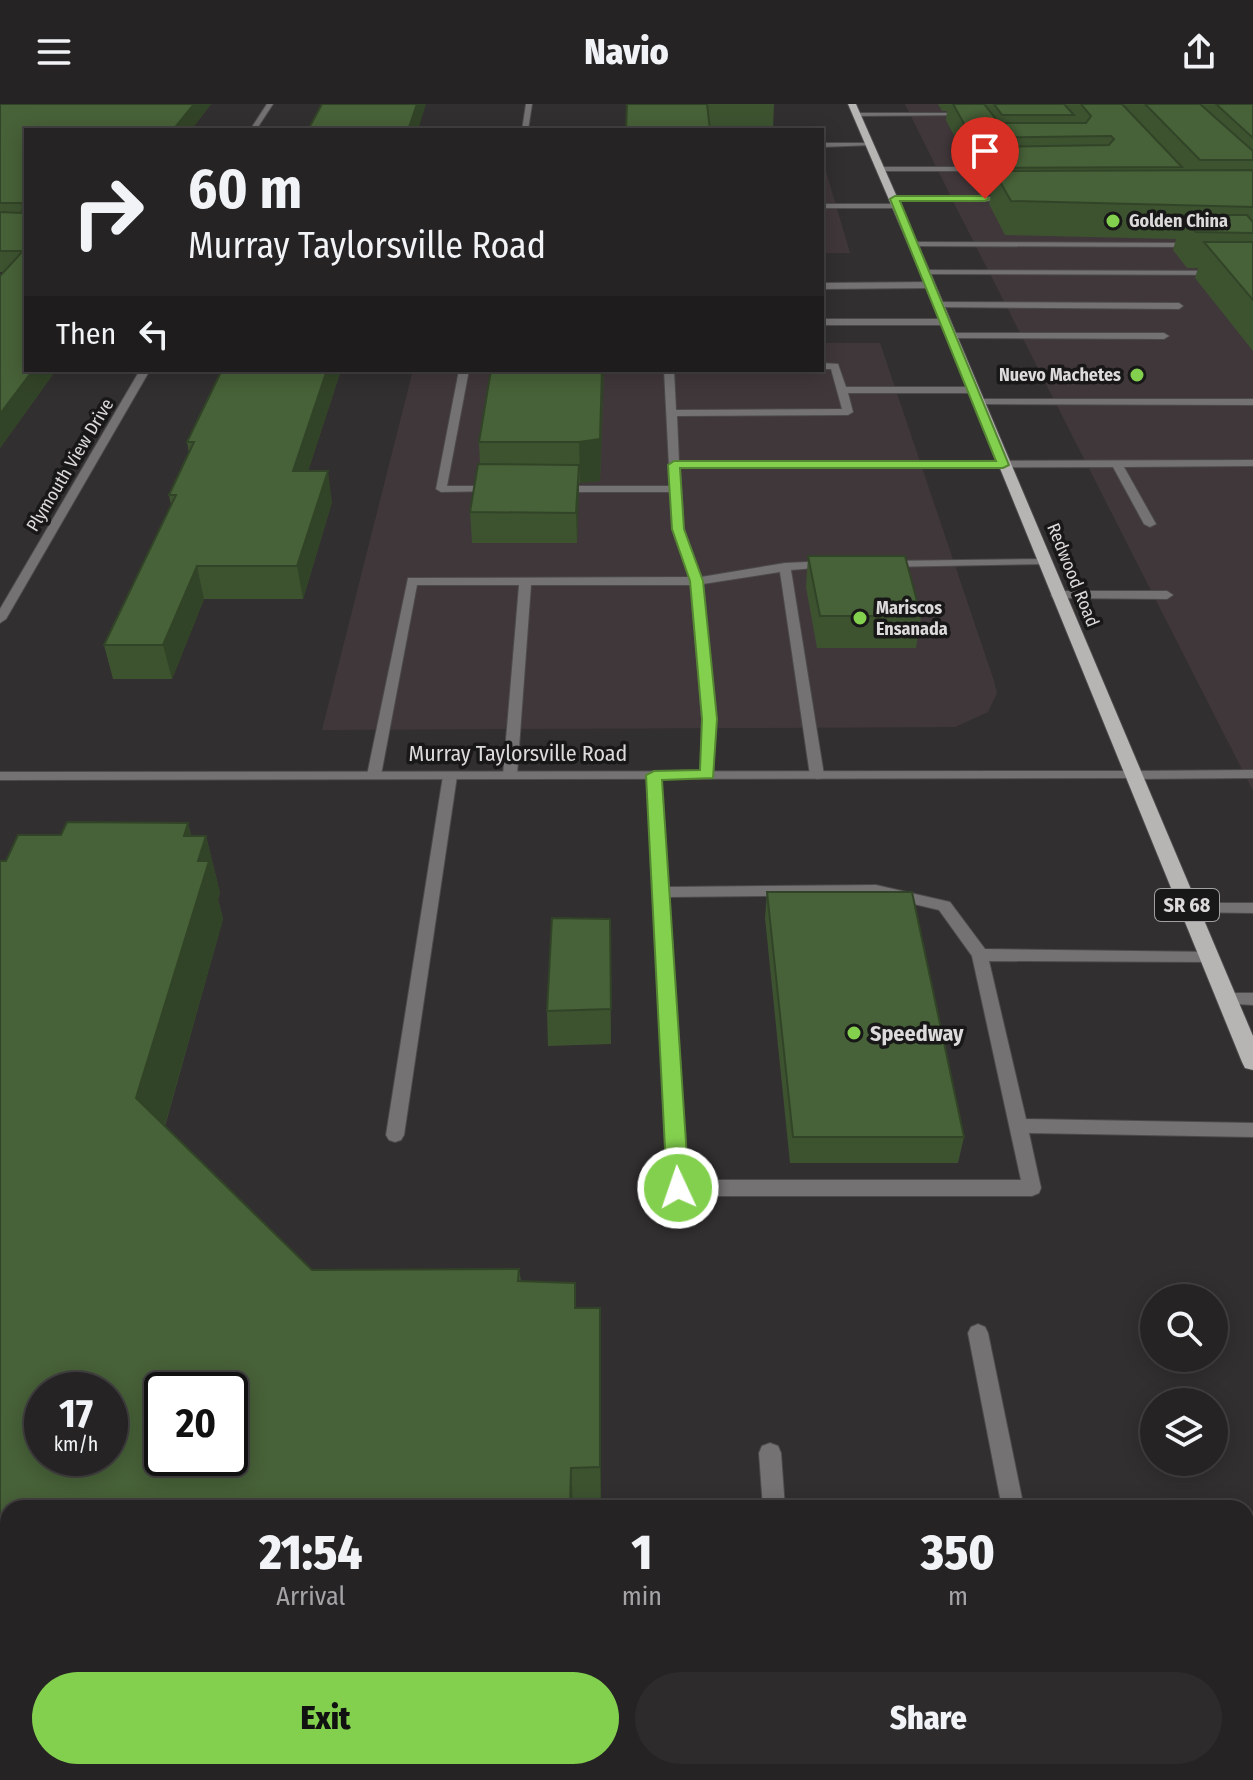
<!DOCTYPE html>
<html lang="en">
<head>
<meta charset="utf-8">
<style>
  :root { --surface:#262324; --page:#2e2b2c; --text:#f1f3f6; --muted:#a4a4a6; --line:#424041; --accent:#83d04e }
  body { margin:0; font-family:"Fira Sans Condensed",sans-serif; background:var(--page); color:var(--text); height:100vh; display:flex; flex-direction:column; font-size:30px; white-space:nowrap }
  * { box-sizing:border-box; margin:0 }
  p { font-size:26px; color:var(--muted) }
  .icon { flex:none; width:44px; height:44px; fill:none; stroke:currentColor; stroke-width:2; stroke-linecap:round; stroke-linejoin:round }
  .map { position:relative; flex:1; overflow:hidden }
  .side { position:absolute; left:0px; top:1396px; width:1254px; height:280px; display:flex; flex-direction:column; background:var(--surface); border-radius:24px 24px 0 0; box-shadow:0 4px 20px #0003,0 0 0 2px var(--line) }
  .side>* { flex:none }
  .top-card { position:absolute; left:24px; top:24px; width:800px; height:244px; border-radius:0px; box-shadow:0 4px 20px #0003,0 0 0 2px var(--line); background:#262324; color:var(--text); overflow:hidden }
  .buttons { position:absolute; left:1140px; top:1180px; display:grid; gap:16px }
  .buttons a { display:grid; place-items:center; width:88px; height:88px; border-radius:50%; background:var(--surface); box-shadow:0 4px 20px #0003,0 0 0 2px var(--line); font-size:40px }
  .speed { position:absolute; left:24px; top:1268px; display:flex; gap:16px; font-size:40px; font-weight:700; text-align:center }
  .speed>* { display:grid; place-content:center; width:104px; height:104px; border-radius:50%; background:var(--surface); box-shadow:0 4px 20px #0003,0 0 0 2px var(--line); line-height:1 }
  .speed small { font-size:20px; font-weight:400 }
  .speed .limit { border:4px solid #111; border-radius:12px; background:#fff; color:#111 }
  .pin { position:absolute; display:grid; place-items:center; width:68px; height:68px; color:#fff; margin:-82px -34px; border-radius:50% 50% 50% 0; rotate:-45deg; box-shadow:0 0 8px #0007 }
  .pin .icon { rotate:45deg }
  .me { position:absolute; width:88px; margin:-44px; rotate:357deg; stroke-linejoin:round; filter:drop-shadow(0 0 6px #0008) }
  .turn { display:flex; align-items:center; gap:28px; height:168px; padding:0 32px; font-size:36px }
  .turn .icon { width:104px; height:104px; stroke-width:2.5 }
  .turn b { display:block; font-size:56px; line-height:68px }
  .then { display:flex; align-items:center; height:76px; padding:0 32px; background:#0003; gap:16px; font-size:30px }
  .eta { display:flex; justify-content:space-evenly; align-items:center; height:136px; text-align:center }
  .eta b { font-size:48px; font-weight:800; line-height:56px }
  .button { display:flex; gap:16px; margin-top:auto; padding:16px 32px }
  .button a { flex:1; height:92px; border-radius:48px; background:var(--accent); color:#111; font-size:32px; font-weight:800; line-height:92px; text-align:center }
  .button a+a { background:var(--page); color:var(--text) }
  header { display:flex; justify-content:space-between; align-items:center; height:104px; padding:0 32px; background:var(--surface); font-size:36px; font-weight:800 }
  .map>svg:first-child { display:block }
  .built { fill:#40373a }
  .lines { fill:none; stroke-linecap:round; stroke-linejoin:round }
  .service-casing { stroke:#4d4a4b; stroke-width:2 }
  .minor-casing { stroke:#4d4a4b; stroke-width:2 }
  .tertiary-casing { stroke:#4d4a4b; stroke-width:2 }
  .primary-casing { stroke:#4d4a4b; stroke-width:2 }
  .service { fill:#747273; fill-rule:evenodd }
  .minor { fill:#747273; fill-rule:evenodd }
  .tertiary { fill:#747273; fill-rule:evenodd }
  .primary { fill:#b7b4b4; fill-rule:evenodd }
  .wall { fill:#3d5330 }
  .shaded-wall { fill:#324427 }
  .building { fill:#476138; stroke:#324427; stroke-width:2; fill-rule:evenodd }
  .route { fill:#83d04e; stroke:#558733; stroke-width:2 }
  .poi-dot { fill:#83d04e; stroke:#191818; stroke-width:3 }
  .labels { text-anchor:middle; stroke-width:7; stroke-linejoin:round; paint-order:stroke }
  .far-poi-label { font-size:18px; font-weight:bold; fill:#dcdadb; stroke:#191818; text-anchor:start }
  .far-street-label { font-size:18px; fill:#dcdadb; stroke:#191818 }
  .shield { fill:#191818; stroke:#a2a0a0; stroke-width:2 }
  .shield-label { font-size:20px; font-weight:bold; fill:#dcdadb }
  .street-label { font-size:22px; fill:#dcdadb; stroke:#191818 }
  .poi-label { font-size:22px; font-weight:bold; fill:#dcdadb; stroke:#191818; text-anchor:start }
</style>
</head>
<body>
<header><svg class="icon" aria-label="menu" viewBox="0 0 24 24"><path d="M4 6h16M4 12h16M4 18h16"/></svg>Navio<svg class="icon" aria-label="share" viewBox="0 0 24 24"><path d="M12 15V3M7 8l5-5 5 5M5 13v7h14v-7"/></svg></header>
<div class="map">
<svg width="1253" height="1676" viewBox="0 0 1253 1676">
  <rect width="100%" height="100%" fill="#322f30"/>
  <g class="built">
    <polygon points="905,0 1253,0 1253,687 957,105"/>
    <polygon points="822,54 850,149 822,149"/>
    <polygon points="822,239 880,239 994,577 997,589 988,608 955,623 322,626 413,266 822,266"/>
  </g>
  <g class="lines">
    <g class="service-casing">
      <g id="service">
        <polygon points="526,0 532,0 528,26 522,26"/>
        <polygon points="857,9 967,9 970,11 855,12"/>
        <polygon points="822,39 870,39 873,41 822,43"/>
        <polygon points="995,60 997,63 979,67 881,67 877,65 881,63 979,63"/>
        <polygon points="895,93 1011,93 1015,95 1011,97 892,97"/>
        <polygon points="822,100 898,100 902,102 898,104 822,104"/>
        <polygon points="913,138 1195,139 1199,141 1195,143 910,142"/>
        <polygon points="922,166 1253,167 1253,171 925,170"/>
        <polygon points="822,179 930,178 934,181 930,184 822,185"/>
        <polygon points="938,198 1179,199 1183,202 1179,205 935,203 935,199"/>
        <polygon points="822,215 945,215 949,218 945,221 822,221"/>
        <polygon points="951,229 1164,229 1169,232 1164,235 948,234 946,232"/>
        <polygon points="822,259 838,260 846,283 973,283 978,286 973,289 848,289 853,308 848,311 677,312 679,358 1253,356 1253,362 1124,363 1156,420 1150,423 1144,420 1113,363 680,364 684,425 701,473 785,459 827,457 833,460 827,463 791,466 824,671 822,674 817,675 810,671 780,468 703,480 716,615 713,674 708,675 701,671 702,615 691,481 531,481 517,671 510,675 503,671 519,481 417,481 381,671 374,675 369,674 367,671 408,474 690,473 672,425 671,388 557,388 552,385 557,382 670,382 664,266 674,266 676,306 842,305 831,265 822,265"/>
        <polygon points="459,266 469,266 447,382 494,382 499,385 498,387 441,388 436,385"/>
        <polygon points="977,295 1253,295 1253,301 974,300 972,298"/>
        <polygon points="1044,455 1050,458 1048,460 886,463 880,460 886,457"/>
        <polygon points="1057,487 1167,487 1173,491 1167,495 1053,494 1051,491"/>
        <polygon points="1253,666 1253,674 1133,675 1126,671 1133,667"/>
        <path d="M654,667L661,671L668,783L876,781L950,798L985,845L1214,848L1216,852L1214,856L1208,858L989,857L1026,1015L1253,1019V1033L1029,1029L1041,1084L1039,1089L1032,1092H678L671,1089L669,1084L647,671ZM876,791L939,806L972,852L1021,1076H687L669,793Z"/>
        <polygon points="450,668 457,672 404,1031 401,1036 395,1038 389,1036 386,1031 443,672"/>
        <polygon points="1188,799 1253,799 1253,809 1182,808 1180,804 1182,800"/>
        <polygon points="1226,889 1253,889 1253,901 1220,899 1218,895"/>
        <polygon points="978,1220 985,1223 988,1229 1024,1404 1002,1404 968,1229 971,1223"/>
        <polygon points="770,1339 778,1342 781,1349 785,1404 763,1404 759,1349 762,1342"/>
        <polygon points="0,1587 8,1590 8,1615 0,1612"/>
      </g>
    </g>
    <g class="minor-casing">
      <g id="minor">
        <polygon points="267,0 273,0 256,26 250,26"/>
        <polygon points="140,266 150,266 6,515 0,519 0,505"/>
      </g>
    </g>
    <g class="tertiary-casing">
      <polygon id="tertiary" points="1133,667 1138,668 1140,671 1138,674 0,676 0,668"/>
    </g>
    <g class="primary-casing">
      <polygon id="primary" points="848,0 856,0 930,168 1253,932 1253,966 1245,964 1242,958 920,168"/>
    </g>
    <use href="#service" class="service"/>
    <use href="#minor" class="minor"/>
    <use href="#tertiary" class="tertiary"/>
    <use href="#primary" class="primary"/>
  </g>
  <g class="wall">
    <polygon points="0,0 211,0 191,26 26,26 26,266 56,266 0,344 4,168 0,168"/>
    <polygon points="627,0 774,0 773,25 626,26"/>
    <polygon points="938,0 1253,0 1253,247 1195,174 1198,164 1187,164 1173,146 1176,135 1005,131 989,100 991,90 984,90 973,68 974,59 968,59 946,16 947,7 942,7"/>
    <polygon points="222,266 341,266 308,367 332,398 303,495 204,495 172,575 113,575 104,541 171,401 169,391 189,349 187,338"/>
    <polygon points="491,266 604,266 600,377 579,379 577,439 472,439 470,408 480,360 479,338"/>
    <polygon points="808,452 921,512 916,544 817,544 806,483"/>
    <polygon points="188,719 191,732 206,732 220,789 218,795 223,815 165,1022 312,1166 519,1165 521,1177 576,1204 601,1260 601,1404 8,1404 8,1477 0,1477 0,757 6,757 61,731"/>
    <polygon points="767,788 964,1033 958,1059 790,1059 765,814"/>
    <polygon points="610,815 611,940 548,942 547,907"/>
  </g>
  <g class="shaded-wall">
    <polygon points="194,0 211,0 191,26 173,26"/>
    <polygon points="417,0 426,0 418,26 408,26"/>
    <polygon points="33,266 56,266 0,344 0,310"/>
    <polygon points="327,266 341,266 298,398 293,367"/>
    <polygon points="602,266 604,266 600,377 580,379 579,338"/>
    <polygon points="579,361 579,391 577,439 576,409"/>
    <polygon points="328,367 332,398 303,495 297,462"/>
    <polygon points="197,462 204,495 172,575 163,541"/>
    <polygon points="188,719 203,776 198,757 206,732 220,789 218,795 223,815 156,1052 136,994 184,732"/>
    <polygon points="600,1204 601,1260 601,1404 600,1363"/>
    <polygon points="571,1364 573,1404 570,1404"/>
  </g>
  <g class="building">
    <polygon points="0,0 194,0 173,26 26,26 26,266 33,266 0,310 0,172 23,147 0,147 0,108 21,109 24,102 21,99 0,99"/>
    <polygon points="322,0 417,0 408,26 308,26"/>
    <polygon points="627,0 707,0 710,26 626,26"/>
    <polygon points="953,0 984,0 999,19 1086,19 1091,12 1081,0 1122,0 1182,63 988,64 977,43 1109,41 1114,35 1111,32 972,34"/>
    <polygon points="994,0 1064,0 1074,11 1002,11"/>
    <polygon points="1145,0 1200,0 1253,47 1253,56 1200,56"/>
    <polygon points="1216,0 1253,0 1253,34"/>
    <polygon points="1253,66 1253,103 1011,97 994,67"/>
    <polygon points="1181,111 1247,111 1253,118 1253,129 1196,128"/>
    <polygon points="1204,138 1253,138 1253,196"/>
    <polygon points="222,266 327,266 293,367 328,367 297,462 197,462 163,541 104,541 176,391 169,391 194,338 187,338"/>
    <polygon points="491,266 602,266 600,335 579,338 479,338"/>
    <polygon points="478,360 579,361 576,409 470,408"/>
    <polygon points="808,452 905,452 921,512 820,512"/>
    <path d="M67,718L188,719L184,732H206L198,757H209L136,994L312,1166L519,1165L518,1177L575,1179V1204H600V1363L571,1364L570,1404H8V1425H0V757H6L18,731H61ZM42,1286H110V1354H42ZM162,1286H230V1354H162Z"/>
    <polygon points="767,788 912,788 964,1033 793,1033"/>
    <polygon points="552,814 610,815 611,905 547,907"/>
  </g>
  <polygon class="route" points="895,92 985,92 989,95 985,97 900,97 1009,361 1003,364 680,364 684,425 703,477 717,615 713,674 662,676 689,1084 686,1090 678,1092 670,1090 667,1084 646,671 654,667 700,666 702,615 690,477 672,425 668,361 674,357 996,357 890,95"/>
  <g class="poi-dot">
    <circle cx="1113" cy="117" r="8"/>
    <circle cx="1137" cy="271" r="8"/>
    <circle cx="860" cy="514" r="8"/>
    <circle cx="854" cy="929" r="8"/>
  </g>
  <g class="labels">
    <g class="far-poi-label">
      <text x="1129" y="123">Golden China</text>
      <text x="1121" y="277" text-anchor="end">Nuevo Machetes</text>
      <text x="876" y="510">Mariscos<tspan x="876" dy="21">Ensanada</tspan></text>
    </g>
    <g class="far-street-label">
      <text transform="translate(70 361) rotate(-59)" y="6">Plymouth View Drive</text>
      <text transform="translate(1073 471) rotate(68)" y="6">Redwood Road</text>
    </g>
    <rect class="shield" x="1155" y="785" width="64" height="32" rx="6"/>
    <g class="shield-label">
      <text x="1187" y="808">SR 68</text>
    </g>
    <g class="street-label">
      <text x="518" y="657">Murray Taylorsville Road</text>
    </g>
    <g class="poi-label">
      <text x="870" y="937">Speedway</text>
    </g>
  </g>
</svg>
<div class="buttons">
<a><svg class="icon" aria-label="search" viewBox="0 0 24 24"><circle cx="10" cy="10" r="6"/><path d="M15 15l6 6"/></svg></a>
<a><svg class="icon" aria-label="layers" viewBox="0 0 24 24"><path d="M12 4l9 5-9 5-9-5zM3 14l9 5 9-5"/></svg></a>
</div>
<div class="speed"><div>17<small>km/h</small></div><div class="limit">20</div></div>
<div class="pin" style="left:985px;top:95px;background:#d93025"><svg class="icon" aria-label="arrive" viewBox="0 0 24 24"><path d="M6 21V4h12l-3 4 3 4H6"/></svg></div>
<svg class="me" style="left:678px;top:1084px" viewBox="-20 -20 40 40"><circle r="17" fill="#83d04e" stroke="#fff" stroke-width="3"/><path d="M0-11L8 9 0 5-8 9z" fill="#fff"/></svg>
<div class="top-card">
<div class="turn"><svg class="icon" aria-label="right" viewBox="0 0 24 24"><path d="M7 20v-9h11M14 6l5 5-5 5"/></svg><div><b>60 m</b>Murray Taylorsville Road</div></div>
<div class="then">Then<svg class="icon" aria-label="left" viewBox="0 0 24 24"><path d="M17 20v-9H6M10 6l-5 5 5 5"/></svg></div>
</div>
<section class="side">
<div class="eta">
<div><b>21:54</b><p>Arrival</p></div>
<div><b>1</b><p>min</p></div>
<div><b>350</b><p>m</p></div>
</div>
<div class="button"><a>Exit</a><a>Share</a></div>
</section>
</div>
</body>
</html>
